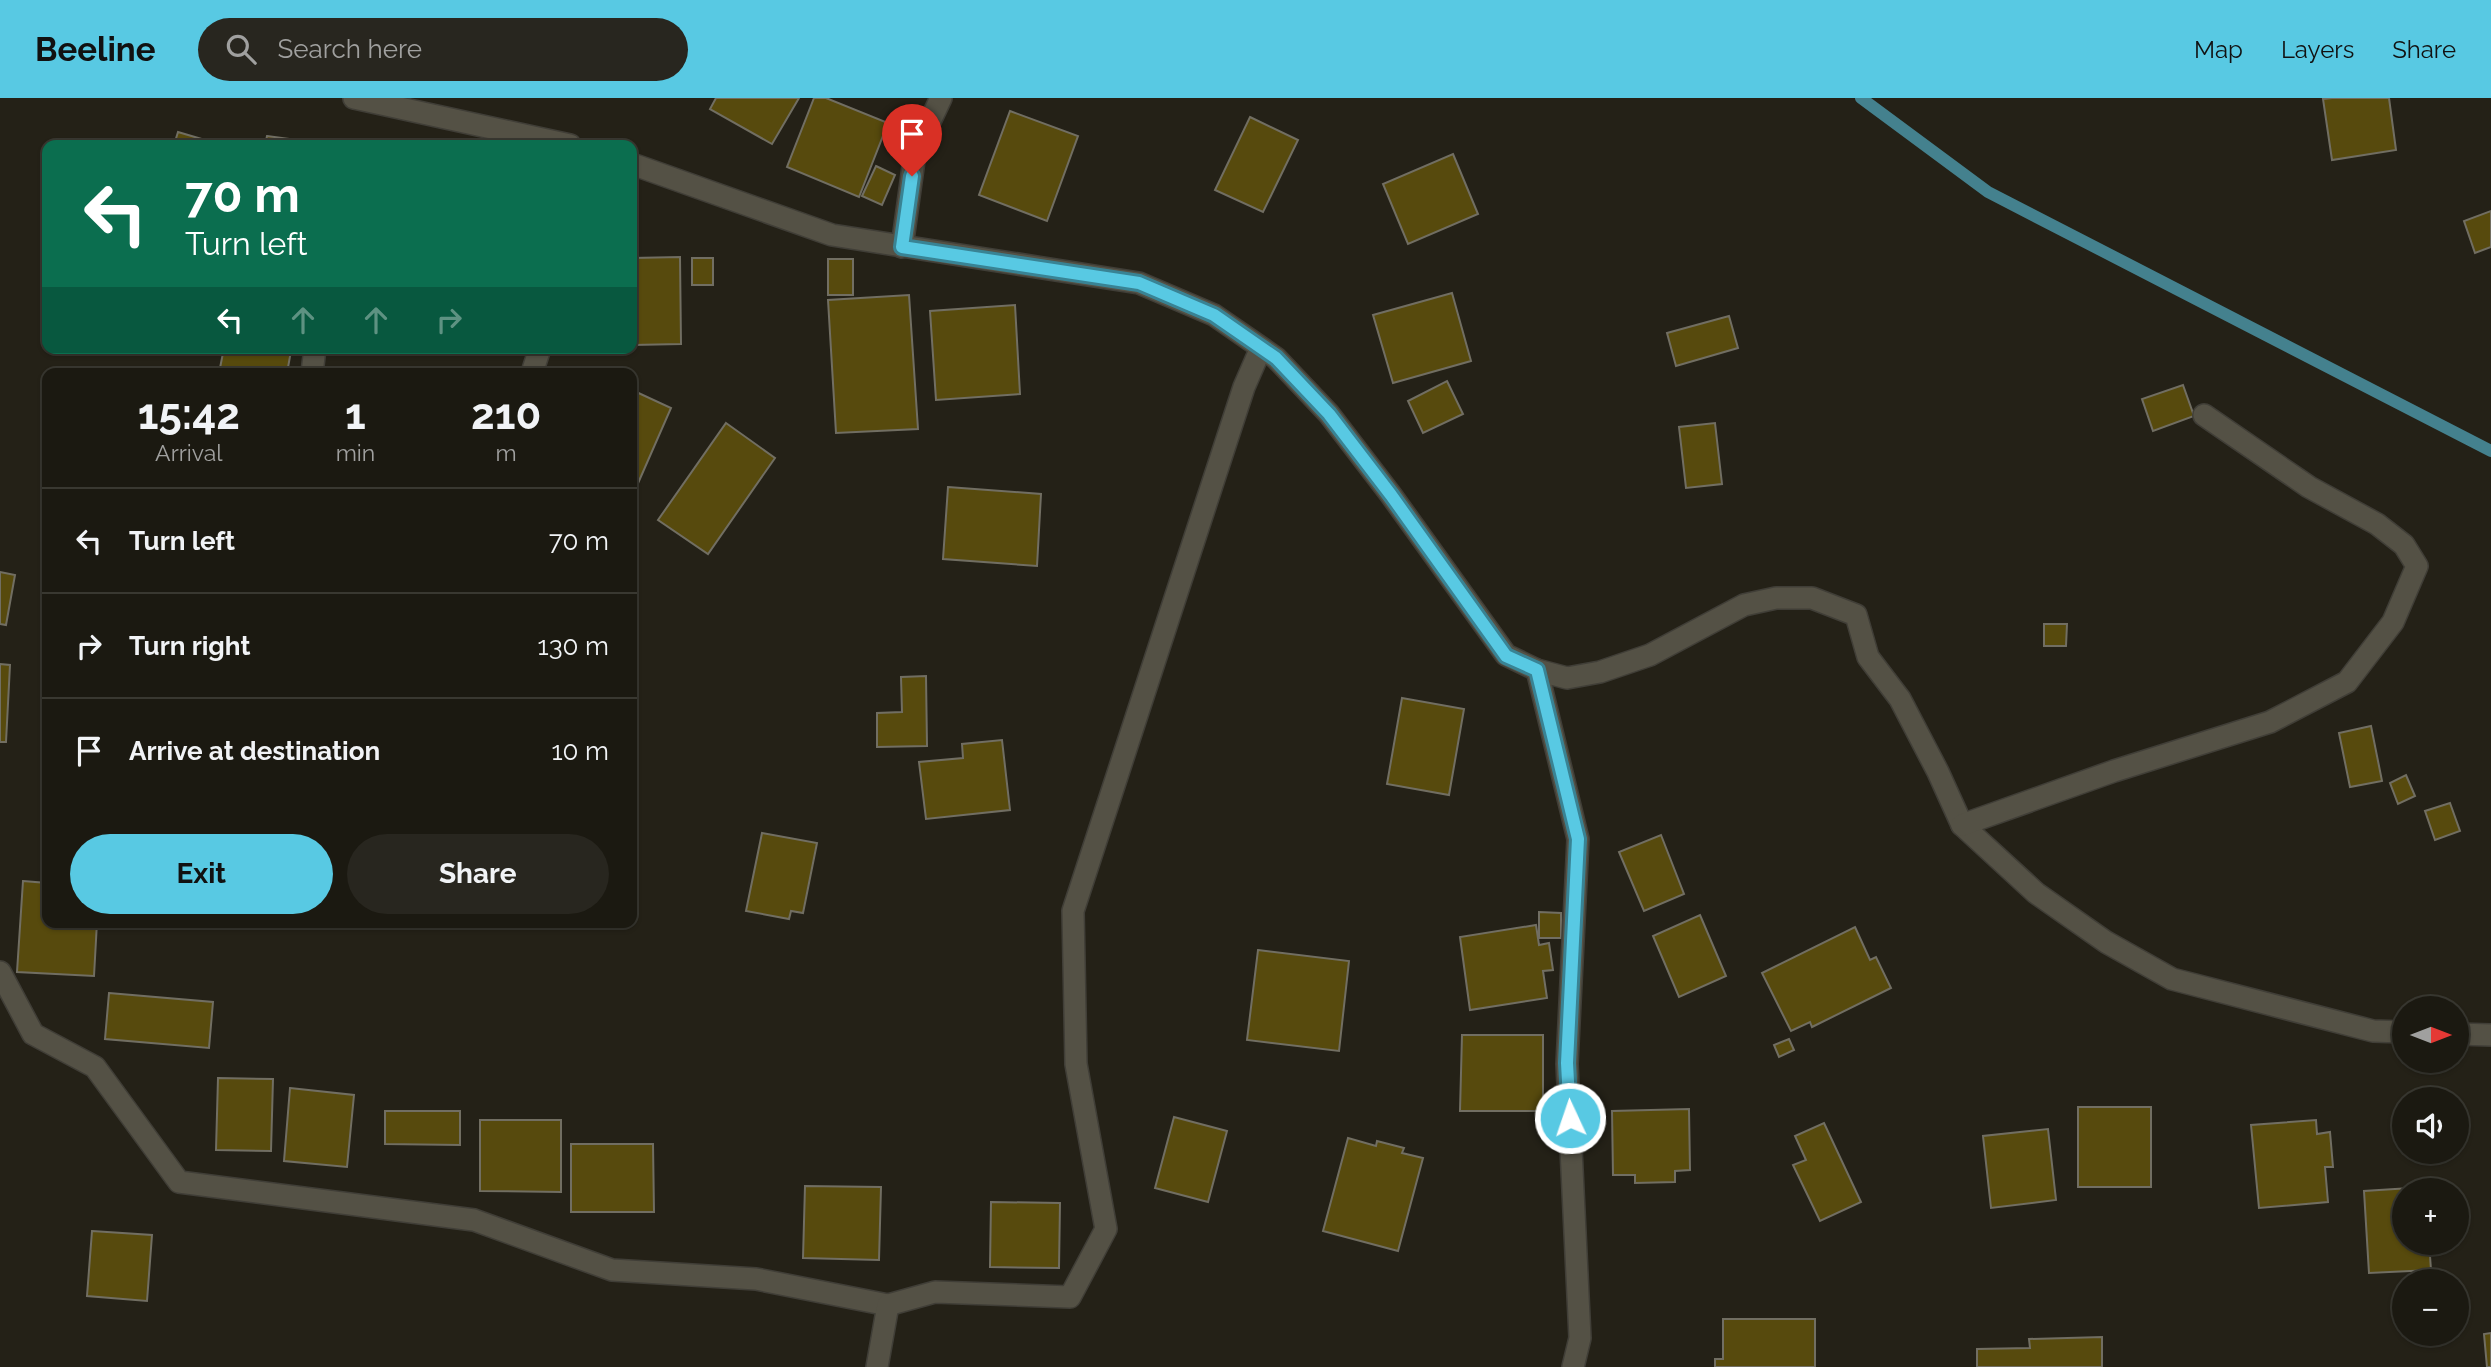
<!DOCTYPE html>
<html lang="en">
<head>
<meta charset="utf-8">
<style>
  :root { --surface:#1b1911; --page:#28261f; --text:#f1f3f6; --muted:#a0a09f; --line:#393831; --accent:#58c9e3 }
  body { margin:0; font-family:Raleway,sans-serif; background:var(--page); color:var(--text); height:100vh; display:flex; flex-direction:column; font-size:26px; white-space:nowrap }
  * { box-sizing:border-box; margin:0 }
  p { font-size:23px; color:var(--muted) }
  .icon { flex:none; width:38px; height:38px; fill:none; stroke:currentColor; stroke-width:2; stroke-linecap:round; stroke-linejoin:round }
  .map { position:relative; flex:1; overflow:hidden }
  .side { position:absolute; left:42px; top:270px; width:595px; height:560px; display:flex; flex-direction:column; background:var(--surface); border-radius:14px; box-shadow:0 2px 5px #0004,0 0 0 2px var(--line) }
  .side>* { flex:none }
  .guide { position:absolute; left:42px; top:42px; width:595px; height:214px; border-radius:14px; box-shadow:0 2px 5px #0004,0 0 0 2px var(--line); background:#0b6e4f; color:#fff; overflow:hidden }
  .needle { width:46px; rotate:90deg }
  .controls { position:absolute; left:2392px; top:898px; display:grid; gap:14px }
  .controls a { display:grid; place-items:center; width:77px; height:77px; border-radius:50%; background:var(--surface); box-shadow:0 2px 5px #0004,0 0 0 2px var(--line); font-size:35px }
  .pin { position:absolute; display:grid; place-items:center; width:60px; height:60px; color:#fff; margin:-72px -30px; border-radius:50% 50% 50% 0; rotate:-45deg; box-shadow:0 0 7px #0007 }
  .pin .icon { rotate:45deg }
  .me { position:absolute; width:77px; margin:-38px; rotate:357deg; stroke-linejoin:round; filter:drop-shadow(0 0 5px #0008) }
  .turn { display:flex; align-items:center; gap:24px; height:147px; padding:0 28px; font-size:32px }
  .turn .icon { width:91px; height:91px; stroke-width:2.5 }
  .turn b { display:block; font-size:49px; line-height:60px }
  .lanes { display:flex; align-items:center; height:66px; padding:0 28px; background:#0003; justify-content:center; gap:35px; direction:ltr }
  .lanes .off { opacity:.35 }
  .eta { display:flex; justify-content:space-evenly; align-items:center; height:119px; text-align:center }
  .eta b { font-size:42px; font-weight:700; line-height:49px }
  .cta { display:flex; gap:14px; margin-top:auto; padding:14px 28px }
  .cta a { flex:1; height:80px; border-radius:42px; background:var(--accent); color:#111; font-size:28px; font-weight:700; line-height:80px; text-align:center }
  .cta a+a { background:var(--page); color:var(--text) }
  ul { padding:0; list-style:none }
  li { display:flex; align-items:center; gap:21px; height:105px; padding:0 28px; border-top:2px solid var(--line) }
  li div { flex:1 }
  li b { display:block; font-size:26px }
  li em { font-style:normal }
  header { display:flex; align-items:center; gap:42px; box-sizing:border-box; height:98px; padding:0 35px; background:var(--accent); color:#111 }
  header strong { font-size:33px }
  nav { display:flex; gap:38px; margin-inline-start:auto; font-size:24px }
  .search { width:490px; height:63px; background:var(--page); display:flex; align-items:center; gap:18px; box-sizing:border-box; padding:0 24px; border-radius:38px; color:var(--muted); font-size:26px }
  .map>svg:first-child { display:block }
  .lines { fill:none; stroke-linecap:round; stroke-linejoin:round }
  .stream { stroke:#44818e; stroke-width:12 }
  .building { fill:#574a0d; stroke:#716e62; stroke-width:2 }
  .street-casing { stroke:#403e37; stroke-width:24 }
  .street { stroke:#545145; stroke-width:21 }
  .route-casing { stroke:#398394; stroke-width:18 }
  .route { stroke:#58c9e3; stroke-width:12 }
</style>
</head>
<body>
<header>
<strong>Beeline</strong>
<div class="search"><svg class="icon" aria-label="search" viewBox="0 0 24 24"><circle cx="10" cy="10" r="6"/><path d="M15 15l6 6"/></svg>Search here</div>
<nav><a>Map</a><a>Layers</a><a>Share</a></nav>
</header>
<div class="map">
<svg width="2491" height="1269" viewBox="0 0 2491 1269">
  <rect width="100%" height="100%" fill="#242117"/>
  <g class="lines">
    <polyline class="stream" points="1861,0 1988,94 2491,353"/>
  </g>
  <g class="building">
    <polygon points="716,0 799,0 772,46 710,11"/>
    <polygon points="814,0 826,0 888,25 859,99 787,69"/>
    <polygon points="2332,0 2389,0 2396,52 2332,62 2323,1"/>
    <polygon points="1010,13 1078,38 1047,123 979,97"/>
    <polygon points="1250,19 1298,42 1263,114 1215,92"/>
    <polygon points="178,34 222,47 174,47"/>
    <polygon points="267,38 334,47 265,47"/>
    <polygon points="1453,56 1478,116 1408,146 1383,86"/>
    <polygon points="876,68 895,77 882,107 862,98"/>
    <polygon points="2491,113 2491,149 2475,155 2464,123"/>
    <polygon points="680,159 681,246 632,247 632,160"/>
    <rect x="692" y="160" width="21" height="27"/>
    <rect x="828" y="161" width="25" height="36"/>
    <polygon points="1452,195 1471,263 1393,285 1373,217"/>
    <polygon points="909,197 918,331 836,335 828,202"/>
    <polygon points="1015,207 1020,296 936,302 930,213"/>
    <polygon points="1729,218 1738,250 1676,268 1667,235"/>
    <polygon points="224,250 276,250 291,253 287,275 219,275"/>
    <polygon points="1447,283 1463,316 1423,335 1408,303"/>
    <polygon points="2183,287 2194,318 2153,333 2142,301"/>
    <polygon points="632,292 671,310 632,399"/>
    <polygon points="726,325 775,360 708,456 658,422"/>
    <polygon points="1715,325 1722,386 1686,390 1679,329"/>
    <polygon points="948,389 1041,396 1037,468 943,461"/>
    <polygon points="0,474 15,477 6,527 0,526"/>
    <polygon points="2044,526 2067,526 2066,548 2044,548"/>
    <polygon points="0,566 10,567 6,644 0,644"/>
    <polygon points="926,578 927,648 877,649 877,615 902,614 901,579"/>
    <polygon points="1402,600 1464,611 1449,697 1387,686"/>
    <polygon points="2371,628 2382,683 2350,689 2339,635"/>
    <polygon points="1002,642 1010,712 926,721 919,664 963,660 962,646"/>
    <polygon points="2406,677 2415,698 2398,706 2390,685"/>
    <polygon points="2450,705 2460,733 2435,742 2425,713"/>
    <polygon points="762,735 817,745 803,815 791,813 789,821 746,813"/>
    <polygon points="1661,737 1684,796 1644,813 1619,754"/>
    <polygon points="23,783 47,785 47,824 97,824 94,878 17,874"/>
    <polygon points="1539,814 1561,815 1561,840 1539,840"/>
    <polygon points="1700,817 1726,878 1679,899 1653,838"/>
    <polygon points="1536,827 1539,847 1549,845 1553,872 1543,873 1547,900 1470,912 1460,839"/>
    <polygon points="1855,829 1870,862 1876,859 1891,890 1812,929 1810,924 1791,933 1762,875"/>
    <polygon points="1258,852 1349,863 1339,953 1247,942"/>
    <polygon points="109,895 213,904 209,950 105,941"/>
    <polygon points="1462,937 1543,937 1543,1013 1460,1013"/>
    <polygon points="1789,941 1794,952 1779,959 1774,947"/>
    <polygon points="218,980 273,981 271,1053 216,1052"/>
    <polygon points="290,990 354,997 347,1069 284,1063"/>
    <rect x="2078" y="1009" width="73" height="80"/>
    <polygon points="1689,1011 1690,1072 1675,1073 1675,1084 1635,1085 1635,1077 1613,1077 1612,1013"/>
    <polygon points="385,1013 460,1013 460,1047 385,1046"/>
    <polygon points="1174,1019 1227,1033 1208,1104 1155,1090"/>
    <polygon points="480,1022 561,1022 561,1094 480,1093"/>
    <polygon points="2316,1022 2317,1036 2330,1034 2333,1069 2325,1069 2328,1104 2259,1110 2251,1027"/>
    <polygon points="1824,1025 1861,1104 1820,1123 1793,1067 1806,1062 1795,1038"/>
    <polygon points="2048,1031 2056,1102 1991,1110 1983,1038"/>
    <polygon points="1348,1040 1376,1048 1377,1043 1404,1050 1402,1055 1423,1060 1398,1153 1323,1133"/>
    <polygon points="571,1046 653,1046 654,1114 571,1114"/>
    <polygon points="805,1088 881,1089 879,1162 803,1160"/>
    <polygon points="2426,1089 2426,1092 2404,1092 2404,1144 2429,1144 2431,1172 2369,1175 2364,1093"/>
    <polygon points="991,1104 1060,1105 1059,1170 990,1169"/>
    <polygon points="92,1133 152,1137 147,1203 87,1198"/>
    <polygon points="1723,1221 1815,1221 1815,1269 1715,1269 1715,1261 1723,1261"/>
    <polygon points="2491,1235 2491,1269 2487,1269 2484,1236"/>
    <polygon points="2102,1239 2102,1269 1977,1269 1977,1251 2030,1250 2029,1241"/>
  </g>
  <g class="lines">
    <g class="street-casing">
      <g id="street">
        <polyline points="354,0 570,47"/>
        <polyline points="632,66 832,137 1139,185 1214,217 1276,260 1329,316 1391,397 1506,557 1537,572 1567,580 1600,574 1650,557 1744,507 1776,500 1812,500 1856,517 1868,559 1900,601 1938,674 1962,727 2036,795 2106,844 2172,881 2373,933 2404,934"/>
        <polyline points="902,149 915,55 941,0"/>
        <polyline points="312,275 315,250"/>
        <polyline points="532,275 540,250"/>
        <polyline points="1537,572 1578,741 1567,966 1580,1240 1573,1269"/>
        <polyline points="1962,727 2114,673 2270,624 2347,584 2393,524 2417,468 2404,447 2377,426 2309,389 2204,317"/>
        <polyline points="0,874 33,936 95,969 179,1084 474,1122 612,1172 756,1181 888,1207"/>
        <polyline points="2457,936 2491,937"/>
        <polyline points="877,1269 888,1207 935,1194 1070,1199 1106,1131 1076,966 1073,813 1244,289 1261,250"/>
      </g>
    </g>
    <use href="#street" class="street"/>
  </g>
  <g class="lines">
    <g class="route-casing">
      <polyline id="route" points="912,78 902,149 1139,185 1214,217 1276,260 1329,316 1391,397 1506,558 1537,572 1578,741 1567,965 1570,1020"/>
    </g>
    <use href="#route" class="route"/>
  </g>
</svg>
<div class="controls">
<a><svg class="needle" viewBox="-14 -14 28 28"><path d="M0-13l5 13h-10z" fill="#e53935"/><path d="M0 13l5-13h-10z" fill="#a0a09f"/></svg></a>
<a><svg class="icon" aria-label="sound" viewBox="0 0 24 24"><path d="M4 9h4l5-4v14l-5-4H4zM17 9q2 3 0 6"/></svg></a>
<a>+</a>
<a>−</a>
</div>
<div class="pin" style="left:912px;top:78px;background:#d93025"><svg class="icon" aria-label="arrive" viewBox="0 0 24 24"><path d="M6 21V4h12l-3 4 3 4H6"/></svg></div>
<svg class="me" style="left:1570px;top:1020px" viewBox="-20 -20 40 40"><circle r="17" fill="#58c9e3" stroke="#fff" stroke-width="3"/><path d="M0-11L8 9 0 5-8 9z" fill="#fff"/></svg>
<div class="guide">
<div class="turn"><svg class="icon" aria-label="left" viewBox="0 0 24 24"><path d="M17 20v-9H6M10 6l-5 5 5 5"/></svg><div><b>70 m</b>Turn left</div></div>
<div class="lanes"><svg class="icon" aria-label="left" viewBox="0 0 24 24"><path d="M17 20v-9H6M10 6l-5 5 5 5"/></svg><svg class="icon off" aria-label="ahead" viewBox="0 0 24 24"><path d="M12 20V5M6 11l6-6 6 6"/></svg><svg class="icon off" aria-label="ahead" viewBox="0 0 24 24"><path d="M12 20V5M6 11l6-6 6 6"/></svg><svg class="icon off" aria-label="right" viewBox="0 0 24 24"><path d="M7 20v-9h11M14 6l5 5-5 5"/></svg></div>
</div>
<section class="side">
<div class="eta">
<div><b>15:42</b><p>Arrival</p></div>
<div><b>1</b><p>min</p></div>
<div><b>210</b><p>m</p></div>
</div>
<ul>
<li><svg class="icon" aria-label="left" viewBox="0 0 24 24"><path d="M17 20v-9H6M10 6l-5 5 5 5"/></svg><div><b>Turn left</b></div><em>70 m</em></li>
<li><svg class="icon" aria-label="right" viewBox="0 0 24 24"><path d="M7 20v-9h11M14 6l5 5-5 5"/></svg><div><b>Turn right</b></div><em>130 m</em></li>
<li><svg class="icon" aria-label="arrive" viewBox="0 0 24 24"><path d="M6 21V4h12l-3 4 3 4H6"/></svg><div><b>Arrive at destination</b></div><em>10 m</em></li>
</ul>
<div class="cta"><a>Exit</a><a>Share</a></div>
</section>
</div>
</body>
</html>
